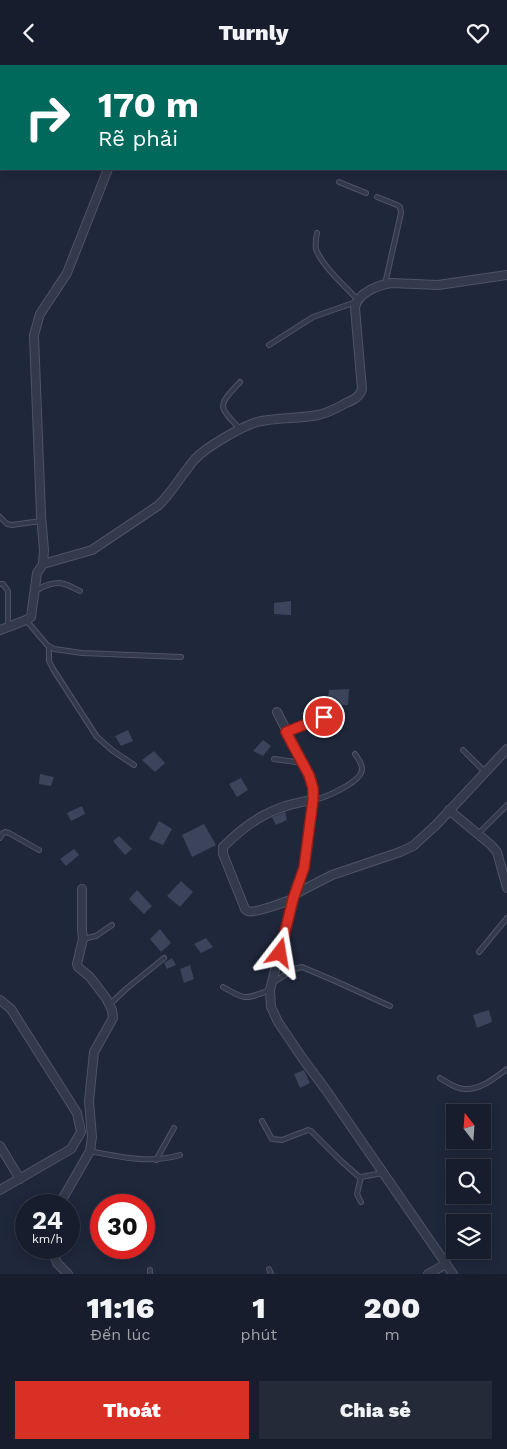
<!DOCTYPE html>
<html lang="vi">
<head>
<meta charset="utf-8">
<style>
  :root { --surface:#171d2c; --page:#242a38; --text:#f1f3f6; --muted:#9ea2a9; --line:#363b48; --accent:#d93025 }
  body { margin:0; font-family:"Work Sans",sans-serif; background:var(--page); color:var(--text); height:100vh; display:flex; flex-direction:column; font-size:19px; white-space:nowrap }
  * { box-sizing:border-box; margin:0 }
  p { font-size:16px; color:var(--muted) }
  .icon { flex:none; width:28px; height:28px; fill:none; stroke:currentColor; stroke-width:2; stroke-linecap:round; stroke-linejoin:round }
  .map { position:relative; height:1209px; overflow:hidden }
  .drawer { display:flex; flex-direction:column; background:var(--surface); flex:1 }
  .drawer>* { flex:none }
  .guide { position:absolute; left:0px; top:0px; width:508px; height:105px; box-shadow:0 2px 12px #0003,0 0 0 1px var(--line); background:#00695c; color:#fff; overflow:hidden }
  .needle { width:32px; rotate:343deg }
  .controls { position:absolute; left:446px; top:1039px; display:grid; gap:10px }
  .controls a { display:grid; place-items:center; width:45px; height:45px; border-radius:0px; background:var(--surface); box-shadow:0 2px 12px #0003,0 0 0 1px var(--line); font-size:25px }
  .speed { position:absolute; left:15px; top:1129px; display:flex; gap:10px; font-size:25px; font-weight:700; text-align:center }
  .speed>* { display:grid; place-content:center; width:65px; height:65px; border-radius:50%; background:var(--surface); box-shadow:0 2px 12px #0003,0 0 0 1px var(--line); line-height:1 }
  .speed small { font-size:12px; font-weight:400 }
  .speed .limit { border:8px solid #d22; background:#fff; color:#111 }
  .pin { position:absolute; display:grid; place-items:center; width:42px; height:42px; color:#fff; margin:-21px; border:2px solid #fff; border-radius:50%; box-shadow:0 1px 5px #0007 }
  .me { position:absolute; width:55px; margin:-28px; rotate:14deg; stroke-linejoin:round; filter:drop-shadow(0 0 4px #0008) }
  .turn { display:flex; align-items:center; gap:18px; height:105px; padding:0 15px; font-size:22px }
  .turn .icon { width:65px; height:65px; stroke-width:2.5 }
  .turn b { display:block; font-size:35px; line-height:42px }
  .eta { display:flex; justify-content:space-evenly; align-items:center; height:85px; text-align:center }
  .eta b { font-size:30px; font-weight:800; line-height:35px }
  .action { display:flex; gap:10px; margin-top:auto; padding:10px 15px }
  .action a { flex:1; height:58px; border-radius:0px; background:var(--accent); color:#fff; font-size:20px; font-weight:800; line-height:58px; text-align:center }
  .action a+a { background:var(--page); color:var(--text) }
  header { display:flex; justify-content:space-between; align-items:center; height:65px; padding:0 15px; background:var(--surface); font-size:22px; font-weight:800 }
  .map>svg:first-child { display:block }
  .building { fill:#3b445b }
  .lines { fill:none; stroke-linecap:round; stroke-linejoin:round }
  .service-casing { stroke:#4e5465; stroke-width:6 }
  .minor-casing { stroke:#4e5465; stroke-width:10 }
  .service { stroke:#333a4b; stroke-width:4 }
  .minor { stroke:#333a4b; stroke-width:8 }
  .route-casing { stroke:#8d1f18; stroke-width:12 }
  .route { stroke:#d93025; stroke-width:9 }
</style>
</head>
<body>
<header><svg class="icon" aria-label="back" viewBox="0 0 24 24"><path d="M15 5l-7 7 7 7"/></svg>Turnly<svg class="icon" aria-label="heart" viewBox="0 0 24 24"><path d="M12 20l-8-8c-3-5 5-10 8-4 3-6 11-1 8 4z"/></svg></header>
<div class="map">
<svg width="507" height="1209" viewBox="0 0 507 1209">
  <rect width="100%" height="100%" fill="#1f273b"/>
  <g class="building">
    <polygon points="291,536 291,550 274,549 274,538"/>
    <polygon points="349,624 348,640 327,641 329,625"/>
    <polygon points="128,665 133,676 121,681 115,671"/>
    <polygon points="263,675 271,681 263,691 253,686"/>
    <polygon points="154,686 165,698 155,707 142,695"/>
    <polygon points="40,709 54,712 51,721 39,719"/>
    <polygon points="241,713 248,725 237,732 229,719"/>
    <polygon points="82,741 85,749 71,756 67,748"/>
    <polygon points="285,747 287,755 276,760 272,752"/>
    <polygon points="159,756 172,764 163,780 149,774"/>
    <polygon points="204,759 216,780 192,792 182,770"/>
    <polygon points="119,771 132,784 125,790 113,776"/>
    <polygon points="74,784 79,790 66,801 60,794"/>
    <polygon points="181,816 193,827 180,842 167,831"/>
    <polygon points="137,825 152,841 144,849 129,834"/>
    <polygon points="160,864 171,878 161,887 150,874"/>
    <polygon points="206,873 213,882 201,888 194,879"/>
    <polygon points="172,893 176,900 167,904 164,898"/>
    <polygon points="190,900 194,914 184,918 180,904"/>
    <polygon points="489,945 492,957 477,963 473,950"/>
    <polygon points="304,1005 310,1018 300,1023 294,1009"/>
  </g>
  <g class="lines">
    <g class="service-casing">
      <g id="service">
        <polyline points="65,0 67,1"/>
        <polyline points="506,61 507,61"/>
        <polyline points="339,117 366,128"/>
        <polyline points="377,132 397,140 400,142 401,148 385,219"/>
        <path d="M317,168C316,173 315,179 316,184C322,201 345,221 357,234"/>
        <polyline points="269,280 313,252 356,237"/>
        <path d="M240,317C218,341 217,340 240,364"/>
        <polyline points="0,452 7,459 12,460 41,456"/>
        <polyline points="0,519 3,519 8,526 8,562"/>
        <path d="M36,526C42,521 56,516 64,519C69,520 75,524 80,526"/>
        <polyline points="26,555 47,580 54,584 82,588 181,592"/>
        <polyline points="49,583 49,596 53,604 97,672 113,686 134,700"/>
        <polyline points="286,667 324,653"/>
        <polyline points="463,685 485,707"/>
        <polyline points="274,694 303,698"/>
        <path d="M313,735C325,733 362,717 362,704C362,699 358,693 355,689"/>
        <polyline points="478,769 507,740"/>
        <polyline points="0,773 2,769 5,767 9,768 39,785"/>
        <polyline points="83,874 96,871 112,860"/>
        <polyline points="479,887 507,853"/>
        <polyline points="274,917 294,904 302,902 335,916 390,941"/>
        <path d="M223,922C247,936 245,934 270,925"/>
        <polyline points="109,940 126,924 164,893"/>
        <path d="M440,1013C447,1017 455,1024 465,1024C480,1025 495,1013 507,1004"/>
        <polyline points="262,1056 272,1074 282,1075 308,1065 311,1066 340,1095 358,1111 361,1112 383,1108"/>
        <path d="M90,1086C119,1092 151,1099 180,1090"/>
        <polyline points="156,1095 174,1063"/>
        <polyline points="361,1137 357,1129 361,1112"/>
        <polyline points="269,1204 271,1209"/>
        <polyline points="150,1205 150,1209"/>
      </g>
    </g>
    <g class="minor-casing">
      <g id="minor">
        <path d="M43,499L92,485L159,440C173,426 182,409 195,394C206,382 241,362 257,357C277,352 298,354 318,350C328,348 337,343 346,338C353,335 360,332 362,324L355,243C357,228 378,220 392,218L438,220L507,210"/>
        <polyline points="0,565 26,555 31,552 37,508 43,499 44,485 41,450 34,270 40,249 67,208 108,104"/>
        <polyline points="277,647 309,710 313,723 313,735 304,803 293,834 270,925 271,942 278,957 303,994 326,1025 453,1209"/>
        <polyline points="449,745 491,780 497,787 507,823"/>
        <polyline points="295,829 332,810 400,787 413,781 436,760 507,684"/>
        <path d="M293,834C287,836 254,849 248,846C247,846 246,845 245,844L223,789V782C250,755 275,740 313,735"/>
        <polyline points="0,935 11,944 77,1048 81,1067 71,1084 0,1125"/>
        <polyline points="0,1081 20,1114"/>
        <polyline points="59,1140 90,1086 92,1072 89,1036 94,987 113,953 112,945 106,933 90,912 78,902 77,899 83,874 82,865 82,824"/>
        <polyline points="51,1182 57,1198 68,1209"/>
        <polyline points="428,1209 446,1199"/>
      </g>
    </g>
    <use href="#service" class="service"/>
    <use href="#minor" class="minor"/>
  </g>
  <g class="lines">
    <g class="route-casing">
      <polyline id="route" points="280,888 293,834 304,803 313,735 313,723 309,710 286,667 324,652"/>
    </g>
    <use href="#route" class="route"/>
  </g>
</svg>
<div class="controls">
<a><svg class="needle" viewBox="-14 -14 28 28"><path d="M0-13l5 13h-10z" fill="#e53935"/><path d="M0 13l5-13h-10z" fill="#9ea2a9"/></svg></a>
<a><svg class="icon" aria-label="search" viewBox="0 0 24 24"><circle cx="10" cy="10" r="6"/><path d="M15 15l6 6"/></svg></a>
<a><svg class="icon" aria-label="layers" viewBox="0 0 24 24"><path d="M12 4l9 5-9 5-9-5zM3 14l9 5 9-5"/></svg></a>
</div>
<div class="speed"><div>24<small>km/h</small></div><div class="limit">30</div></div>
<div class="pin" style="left:324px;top:652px;background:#d93025"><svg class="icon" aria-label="arrive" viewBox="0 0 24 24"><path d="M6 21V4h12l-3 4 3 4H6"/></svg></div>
<svg class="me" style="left:280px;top:888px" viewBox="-20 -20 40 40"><path d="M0-17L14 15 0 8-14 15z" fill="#d93025" stroke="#fff" stroke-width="4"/></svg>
<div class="guide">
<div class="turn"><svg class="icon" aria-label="right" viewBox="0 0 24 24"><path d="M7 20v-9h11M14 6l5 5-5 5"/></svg><div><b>170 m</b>Rẽ phải</div></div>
</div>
</div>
<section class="drawer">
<div class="eta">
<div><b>11:16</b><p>Đến lúc</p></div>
<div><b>1</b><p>phút</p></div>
<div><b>200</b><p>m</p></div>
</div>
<div class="action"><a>Thoát</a><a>Chia sẻ</a></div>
</section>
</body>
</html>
